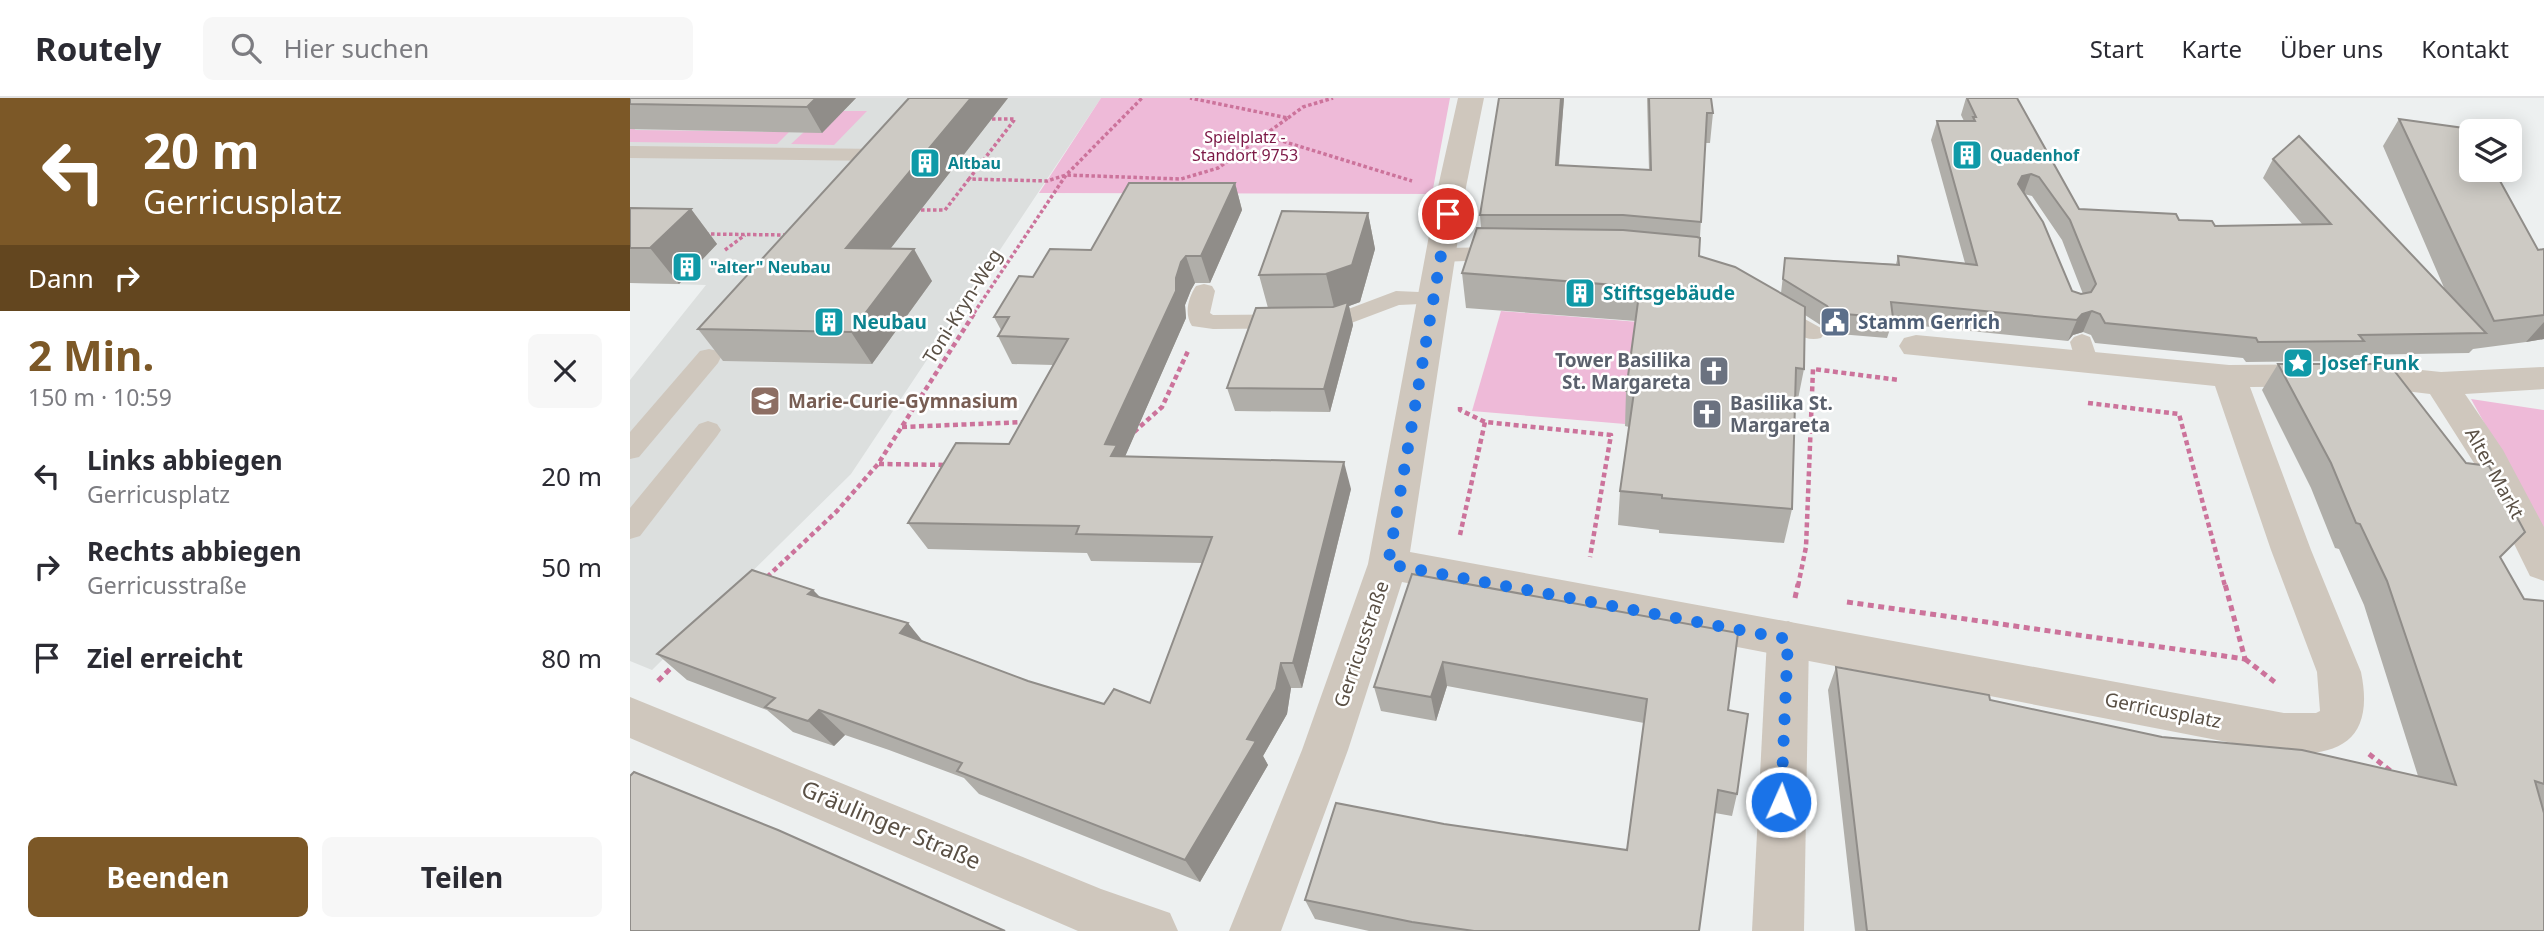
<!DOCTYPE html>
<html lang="de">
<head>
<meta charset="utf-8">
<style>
  :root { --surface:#fff; --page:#f7f7f7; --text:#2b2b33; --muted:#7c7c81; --line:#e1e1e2; --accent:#7c5827 }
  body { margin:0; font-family:"Noto Sans",sans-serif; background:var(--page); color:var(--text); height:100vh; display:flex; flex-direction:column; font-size:26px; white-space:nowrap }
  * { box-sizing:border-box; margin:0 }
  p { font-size:23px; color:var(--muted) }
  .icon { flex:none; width:38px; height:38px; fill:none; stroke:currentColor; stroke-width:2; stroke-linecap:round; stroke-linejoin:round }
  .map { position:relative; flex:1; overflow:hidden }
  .details { display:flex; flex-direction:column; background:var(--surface); width:630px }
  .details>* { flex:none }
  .guide { background:#7c5827; color:#fff; overflow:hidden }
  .tools { position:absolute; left:1829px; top:21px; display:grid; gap:14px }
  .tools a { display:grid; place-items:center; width:63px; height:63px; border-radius:10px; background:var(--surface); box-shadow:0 4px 18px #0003; font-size:35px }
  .pin { position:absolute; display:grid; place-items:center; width:60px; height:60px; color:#fff; margin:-30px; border:4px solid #fff; border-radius:50%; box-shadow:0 2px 7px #0007 }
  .me { position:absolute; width:77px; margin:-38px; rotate:2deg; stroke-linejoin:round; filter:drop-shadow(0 0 5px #0008) }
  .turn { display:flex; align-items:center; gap:24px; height:147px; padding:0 28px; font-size:32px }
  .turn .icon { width:91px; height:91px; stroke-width:2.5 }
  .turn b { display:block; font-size:49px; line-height:60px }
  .then { display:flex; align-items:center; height:66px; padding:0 28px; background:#0003; gap:14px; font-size:26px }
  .round { display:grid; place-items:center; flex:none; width:74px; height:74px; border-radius:10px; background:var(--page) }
  .summary { display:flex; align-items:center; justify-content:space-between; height:119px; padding:0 28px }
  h1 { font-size:42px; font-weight:700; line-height:52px; color:var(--accent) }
  .button { display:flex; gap:14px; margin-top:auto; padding:14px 28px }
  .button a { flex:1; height:80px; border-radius:10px; background:var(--accent); color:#fff; font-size:28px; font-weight:700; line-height:80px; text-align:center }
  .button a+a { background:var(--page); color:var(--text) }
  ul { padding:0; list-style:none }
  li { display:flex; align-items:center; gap:21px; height:91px; padding:0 28px }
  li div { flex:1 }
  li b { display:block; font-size:26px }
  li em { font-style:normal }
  header { display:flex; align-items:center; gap:42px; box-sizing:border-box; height:98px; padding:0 35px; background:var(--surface); border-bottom:2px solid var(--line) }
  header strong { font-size:33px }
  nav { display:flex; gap:38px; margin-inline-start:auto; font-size:24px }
  .search { width:490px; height:63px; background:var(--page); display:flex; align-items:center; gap:18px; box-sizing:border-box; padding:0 24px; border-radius:10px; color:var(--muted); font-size:26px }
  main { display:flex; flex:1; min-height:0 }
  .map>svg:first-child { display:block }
  .education { fill:#dcdfde }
  .green { fill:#eebad8 }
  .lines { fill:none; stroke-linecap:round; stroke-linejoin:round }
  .path-far2 { stroke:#cc739b; stroke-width:3.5; stroke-dasharray:3.5 2.5; stroke-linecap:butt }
  .path-far1 { stroke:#cc739b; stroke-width:4.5; stroke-dasharray:5 3.5; stroke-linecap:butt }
  .path { stroke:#cc739b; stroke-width:5; stroke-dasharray:6 4.5; stroke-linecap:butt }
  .service { fill:#cfc7bd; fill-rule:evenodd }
  .pedestrian { fill:#cfc7bd; fill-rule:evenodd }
  .minor { fill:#cfc7bd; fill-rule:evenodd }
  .wall { fill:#b0aea9; fill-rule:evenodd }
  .shaded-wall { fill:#908d89 }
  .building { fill:#cdcac4; stroke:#908d89; stroke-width:2; fill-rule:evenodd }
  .route { stroke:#1a73e8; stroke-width:12; stroke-dasharray:0 21.6 }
  .labels { text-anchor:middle; stroke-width:5; stroke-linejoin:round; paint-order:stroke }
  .far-park-label { font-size:16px; fill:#7b1745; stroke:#fff }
  .far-culture-label { font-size:16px; font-weight:bold; fill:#0d838f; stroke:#fff; text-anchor:start }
  .culture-label { font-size:19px; font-weight:bold; fill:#0d838f; stroke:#fff; text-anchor:start }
  .street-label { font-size:19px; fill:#5a5045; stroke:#fff }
  .service-label { font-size:19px; font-weight:bold; fill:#4e5e75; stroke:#fff; text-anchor:start }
  .worship-label { font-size:19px; font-weight:bold; fill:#5b616d; stroke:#fff; text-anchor:end }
  .education-label { font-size:19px; font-weight:bold; fill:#785e54; stroke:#fff; text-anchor:start }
  .near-street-label { font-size:23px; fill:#5a5045; stroke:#fff }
</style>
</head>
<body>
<header>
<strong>Routely</strong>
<div class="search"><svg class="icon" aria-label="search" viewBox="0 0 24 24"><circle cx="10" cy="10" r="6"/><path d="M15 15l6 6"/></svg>Hier suchen</div>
<nav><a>Start</a><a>Karte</a><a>Über uns</a><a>Kontakt</a></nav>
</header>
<main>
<section class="details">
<div class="guide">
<div class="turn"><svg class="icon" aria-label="left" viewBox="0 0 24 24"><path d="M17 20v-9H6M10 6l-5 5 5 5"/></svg><div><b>20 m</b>Gerricusplatz</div></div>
<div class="then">Dann<svg class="icon" aria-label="right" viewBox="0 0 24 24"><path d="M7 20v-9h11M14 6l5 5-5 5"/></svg></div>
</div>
<div class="summary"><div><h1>2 Min.</h1><p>150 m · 10:59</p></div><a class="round"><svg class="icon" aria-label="close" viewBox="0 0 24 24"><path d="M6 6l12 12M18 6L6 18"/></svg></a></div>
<ul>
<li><svg class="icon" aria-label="left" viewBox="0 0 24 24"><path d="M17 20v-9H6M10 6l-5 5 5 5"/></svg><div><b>Links abbiegen</b><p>Gerricusplatz</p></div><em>20 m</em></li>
<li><svg class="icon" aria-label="right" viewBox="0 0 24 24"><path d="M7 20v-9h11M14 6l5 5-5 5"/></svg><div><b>Rechts abbiegen</b><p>Gerricusstraße</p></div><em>50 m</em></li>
<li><svg class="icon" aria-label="arrive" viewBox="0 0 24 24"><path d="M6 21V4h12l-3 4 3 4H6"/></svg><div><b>Ziel erreicht</b></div><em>80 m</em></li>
</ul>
<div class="button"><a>Beenden</a><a>Teilen</a></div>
</section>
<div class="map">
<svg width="1914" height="833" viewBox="0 0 1914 833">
  <rect width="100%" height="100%" fill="#edf0f0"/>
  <polygon class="education" points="0,0 471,0 221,376 22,572 0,563 0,282 76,187 0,185"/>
  <g class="green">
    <polygon points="471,0 820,0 802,96 409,95"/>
    <polygon points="213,13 237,13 204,47 161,46 174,34"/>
    <polygon points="0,14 5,32 159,34 147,46 0,44"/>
    <polygon points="871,213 1009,224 995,326 842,313"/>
    <polygon points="1841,301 1914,312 1914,433"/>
  </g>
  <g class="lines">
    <g class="path-far2">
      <polyline points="658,20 673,9 703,0"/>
      <polyline points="362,21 385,21 339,81 417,83 436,77 551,81 588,70 658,20 560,0"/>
      <polyline points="636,38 782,83"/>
      <polyline points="291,112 315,112 339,81"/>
      <polyline points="75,136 157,137"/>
      <polyline points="95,152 115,137"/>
      <polyline points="344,215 436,77 512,0"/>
    </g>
    <g class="path-far1">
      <polyline points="1458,305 1549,316 1595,488"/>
      <polyline points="830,309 830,312 855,324"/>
      <polyline points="272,329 396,324"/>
      <polyline points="504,334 532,309 558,253"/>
      <polyline points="249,366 318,367"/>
      <polyline points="830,437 855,324 981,337 960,459"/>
      <polyline points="137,479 207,413 248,366 345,214"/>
      <polyline points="1168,488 1176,449 1183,271 1269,282"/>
    </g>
    <g class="path">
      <polyline points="1165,500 1168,486"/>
      <polyline points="1217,504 1615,561 1595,486"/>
      <polyline points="1615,561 1646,585"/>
      <polyline points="28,583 44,567"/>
      <polyline points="1739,656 1762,674"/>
    </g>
    <g class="service">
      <polygon points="0,48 250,51 260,57 250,63 0,60"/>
      <polygon points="875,149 883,151 886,156 883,161 811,164 803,162 800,157 803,152 811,150"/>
      <path d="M574,186L582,188L585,193L580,215L583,217L705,216L766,193L812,195L815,200L812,205L769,207L708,230L583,231L562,228C554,216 558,200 566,188Z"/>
      <path d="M1144,204L1191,230L1195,235L1191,240C1172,246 1152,226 1136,216L1132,211L1136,206Z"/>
      <polygon points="1452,236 1460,239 1468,262 1465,268 1456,270 1447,268 1440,244 1444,239"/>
      <polygon points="79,251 88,253 91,259 88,265 9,359 0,361 0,334 70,253"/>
      <polygon points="78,323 87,326 91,332 87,338 10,438 0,441 0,410 69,326"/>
    </g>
    <polygon class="pedestrian" points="1158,523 1173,529 1179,541 1174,833 1122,833 1137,541 1143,529"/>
    <g class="minor">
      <path d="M828,0H854L836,89L780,454L1654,615H1686L1690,613L1687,574L1641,452L1585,288L1274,256L1269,248L1274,240L1286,237L1599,267L1734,266L1811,274L1914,269V291L1835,296L1873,352L1914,429V483L1900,478L1844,365L1800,296L1734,288L1620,289L1681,452L1731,574C1744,637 1715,660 1654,655L772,484L718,652L651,833H599L672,652L738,466L808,89Z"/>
      <polygon points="0,599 471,791 540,815 548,833 448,833 0,640"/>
    </g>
  </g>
  <g class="wall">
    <polygon points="0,0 226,0 192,35 0,31"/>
    <polygon points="378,0 260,151 302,183 242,266 93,263 68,231"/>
    <path d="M934,0L929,67L1019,72L1017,0H1081L1083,15L1080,45H1075L1069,158L1151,195L1155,160L1266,166L1268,158L1335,165L1301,42L1307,23H1334L1331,17L1336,0H1337L1449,111L1549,122L1585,128L1672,126L1633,80L1643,61L1815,192L1753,48L1769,21L1908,152L1914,151V241L1896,244L1843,251L1839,255L1724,257L1720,263L1616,264L1613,260L1465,245L1461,237L1453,234L1443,237L1438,243L1262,225L1257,240L1197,235L1192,228L1175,217L1174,271L1167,306H1165L1162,411L1154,445L1029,435V432L988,427L990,393L999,329L995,328L996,293L1006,223L836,210L832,175L851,130L850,117ZM1394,96L1402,98L1432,142L1453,196H1451L1442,193Z"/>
    <polygon points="605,85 612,112 580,185 565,185 561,192 555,207 556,220 495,358 721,391 672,590 661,590 657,616 633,658 638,667 570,784 349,696 334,680 259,652 215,637 204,648 163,634 137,612 57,582 27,556 183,492 191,500 293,543 398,583 474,606 520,605 572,465 461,463 457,455 298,451 278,425 379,346 423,267 382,266 368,238 371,232 364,219 403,179"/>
    <polygon points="0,110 61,111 87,146 49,186 0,185"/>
    <polygon points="738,115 745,151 730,204 719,208 723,227 700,314 605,313 597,290 638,210 629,177"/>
    <polygon points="1648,266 1870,459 1894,501 1914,503 1914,833 1225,833 1198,592 1206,569 1532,639 1788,678 1734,507 1709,451 1705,450 1681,390 1632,292"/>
    <polygon points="782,476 1098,612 1107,696 1102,718 1085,715 1069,833 739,833 685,821 675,802 814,726 997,752 1014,625 817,588 806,623 751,613 744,589"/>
  </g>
  <g class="shaded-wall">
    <polygon points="186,0 226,0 192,35 177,9"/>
    <polygon points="341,0 378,0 236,182 216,150"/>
    <polygon points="931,0 934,0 926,97 926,67"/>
    <polygon points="1401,76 1394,95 1388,86 1392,78"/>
    <polygon points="605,85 612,112 580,185 571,158"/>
    <polygon points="61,111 87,146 49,186 20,150"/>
    <polygon points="738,115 745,151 730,204 719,208 723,227 700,314 694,291 705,213 696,176"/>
    <polygon points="284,151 302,183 242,266 221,234"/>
    <polygon points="556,158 565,185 561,192 555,207 556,220 494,361 494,385 475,346 546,180 551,164"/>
    <polygon points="1462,213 1453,234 1443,237 1438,243 1447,222 1452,216"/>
    <polygon points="1914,224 1914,241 1896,244"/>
    <polygon points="714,364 721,391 672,590 663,565"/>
    <polygon points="183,492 208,518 178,496"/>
    <polygon points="278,525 299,551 270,535"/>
    <polygon points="813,564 817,588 806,623 801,599"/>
    <polygon points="651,565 661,590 657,616 633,658 638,667 570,784 555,762"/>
    <polygon points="189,612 215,637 204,648 178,623"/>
  </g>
  <g class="building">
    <polygon points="0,0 186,0 177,9 0,6"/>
    <polygon points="279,0 341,0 216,150 284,151 221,234 68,231"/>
    <polygon points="869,0 931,0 926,67 1021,72 1019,0 1081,0 1083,15 1077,15 1071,124 993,117 850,117"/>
    <path d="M1337,0H1387L1449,111L1546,116L1549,122L1582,123L1585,128L1701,126L1643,61L1669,38L1856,235L1729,237L1734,243L1628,244L1626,240L1475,225L1470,216L1462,213L1452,216L1447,222L1261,204L1263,220L1202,215L1197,208L1153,181L1155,160L1269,167L1268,158L1347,167L1307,23H1345L1343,19H1346ZM1401,76L1409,79L1440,122L1466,186L1461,194L1451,196L1442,193L1413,124L1388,86L1392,78Z"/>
    <polygon points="1769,21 1841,31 1843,33 1841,33 1841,72 1864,72 1908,152 1914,151 1914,217 1864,223"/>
    <polygon points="499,85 605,85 571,158 556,158 551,164 546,180 546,193 475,346 487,347 481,358 714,364 663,565 651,565 646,591 617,641 626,643 555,762 327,673 332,665 234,628 189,612 178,623 135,609 145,600 27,556 122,472 183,492 178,496 278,525 270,535 398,583 474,606 484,591 520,605 582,439 446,436 449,428 278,425 326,345 379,346 438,241 368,238 379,219 364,219 389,178 403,179 420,151 461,152"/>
    <polygon points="0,110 61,111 20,150 0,150"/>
    <polygon points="652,113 738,115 722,167 696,176 629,177"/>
    <polygon points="847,130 993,132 1067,139 1070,140 1069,158 1105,169 1175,209 1174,271 1166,270 1162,411 1032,400 1032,397 990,393 1004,294 996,293 1010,189 832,175"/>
    <polygon points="718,204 694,291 597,290 626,210 703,209"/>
    <polygon points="1648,266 1759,266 1836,365 1859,368 1895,434 1870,459 1894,501 1914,503 1914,686 1905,683 1914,715 1914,833 1237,833 1206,569 1359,597 1360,602 1532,639 1672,652 1826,687 1757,483 1730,426 1726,425 1701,365"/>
    <polygon points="782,476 1108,535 1098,612 1118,616 1107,696 1088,692 1069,833 844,833 782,824 675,802 706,705 814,726 997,752 1017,601 813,564 801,599 744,589"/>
    <polygon points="4,674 148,732 375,833 0,833 0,678"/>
  </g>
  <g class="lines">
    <polyline class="route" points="818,116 758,466 1158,541 1151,704"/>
  </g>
  <defs>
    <g id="building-square" transform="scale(1.575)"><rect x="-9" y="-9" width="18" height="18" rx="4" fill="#0f9aa8" stroke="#fff"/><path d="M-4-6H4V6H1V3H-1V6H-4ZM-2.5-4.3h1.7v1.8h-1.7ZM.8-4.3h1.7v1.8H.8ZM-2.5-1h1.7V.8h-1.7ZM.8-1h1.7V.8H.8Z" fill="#fff"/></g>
    <g id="civic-square" transform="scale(1.575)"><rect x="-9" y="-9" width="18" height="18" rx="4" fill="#5c6f8a" stroke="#fff"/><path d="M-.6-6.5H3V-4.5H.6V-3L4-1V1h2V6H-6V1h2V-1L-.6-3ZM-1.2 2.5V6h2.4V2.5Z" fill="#fff"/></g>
    <g id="sight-square" transform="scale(1.575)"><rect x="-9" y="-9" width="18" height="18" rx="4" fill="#0f9aa8" stroke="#fff"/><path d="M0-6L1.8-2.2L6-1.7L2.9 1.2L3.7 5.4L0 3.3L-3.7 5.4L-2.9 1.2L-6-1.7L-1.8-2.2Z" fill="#fff"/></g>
    <g id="church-square" transform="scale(1.575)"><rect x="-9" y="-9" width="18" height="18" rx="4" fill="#6b7280" stroke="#fff"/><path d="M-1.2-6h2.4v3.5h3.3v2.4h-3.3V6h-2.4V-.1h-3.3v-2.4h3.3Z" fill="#fff"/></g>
    <g id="school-square" transform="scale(1.575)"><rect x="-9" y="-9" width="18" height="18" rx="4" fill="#8d6e63" stroke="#fff"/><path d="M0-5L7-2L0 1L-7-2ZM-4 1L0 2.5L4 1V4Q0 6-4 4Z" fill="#fff"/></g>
  </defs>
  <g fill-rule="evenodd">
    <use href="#building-square" x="1337" y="57"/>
    <use href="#building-square" x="295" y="65"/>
    <use href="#building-square" x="57" y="169"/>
    <use href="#building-square" x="950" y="195"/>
    <use href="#building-square" x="199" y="224"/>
    <use href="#civic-square" x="1205" y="224"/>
    <use href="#sight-square" x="1668" y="265"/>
    <use href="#church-square" x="1084" y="273"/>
    <use href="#school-square" x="135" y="303"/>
    <use href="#church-square" x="1077" y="316"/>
  </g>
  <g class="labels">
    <g class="far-park-label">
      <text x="615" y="45">Spielplatz -<tspan x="615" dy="18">Standort 9753</tspan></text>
    </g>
    <g class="far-culture-label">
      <text x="1360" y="63">Quadenhof</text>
      <text x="318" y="71">Altbau</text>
      <text x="80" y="175">"alter" Neubau</text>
    </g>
    <g class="culture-label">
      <text x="973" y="202">Stiftsgebäude</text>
      <text x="222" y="231">Neubau</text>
      <text x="1691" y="272">Josef Funk</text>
    </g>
    <g class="street-label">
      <text transform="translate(332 208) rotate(-58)" y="7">Toni-Kryn-Weg</text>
      <text transform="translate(1865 375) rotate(61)" y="7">Alter Markt</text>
      <text transform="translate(731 546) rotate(-71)" y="7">Gerricusstraße</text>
      <text transform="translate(1533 612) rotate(11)" y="7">Gerricusplatz</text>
    </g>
    <g class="service-label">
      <text x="1228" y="231">Stamm Gerrich</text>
    </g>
    <g class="worship-label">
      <text x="1061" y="269">Tower Basilika<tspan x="1061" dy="22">St. Margareta</tspan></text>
      <text x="1100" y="312" text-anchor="start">Basilika St.<tspan x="1100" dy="22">Margareta</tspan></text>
    </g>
    <g class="education-label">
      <text x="158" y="310">Marie-Curie-Gymnasium</text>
    </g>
    <g class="near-street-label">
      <text transform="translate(261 727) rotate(23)" y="8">Gräulinger Straße</text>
    </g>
  </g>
</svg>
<div class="tools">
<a><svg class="icon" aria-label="layers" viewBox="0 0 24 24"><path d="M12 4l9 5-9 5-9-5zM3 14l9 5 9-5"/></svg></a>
</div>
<div class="pin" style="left:818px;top:116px;background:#d93025"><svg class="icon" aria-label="arrive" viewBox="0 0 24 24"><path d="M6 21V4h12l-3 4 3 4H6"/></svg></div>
<svg class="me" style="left:1151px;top:704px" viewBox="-20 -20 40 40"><circle r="17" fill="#1a73e8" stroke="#fff" stroke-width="3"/><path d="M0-11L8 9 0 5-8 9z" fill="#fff"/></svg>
</div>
</main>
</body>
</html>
